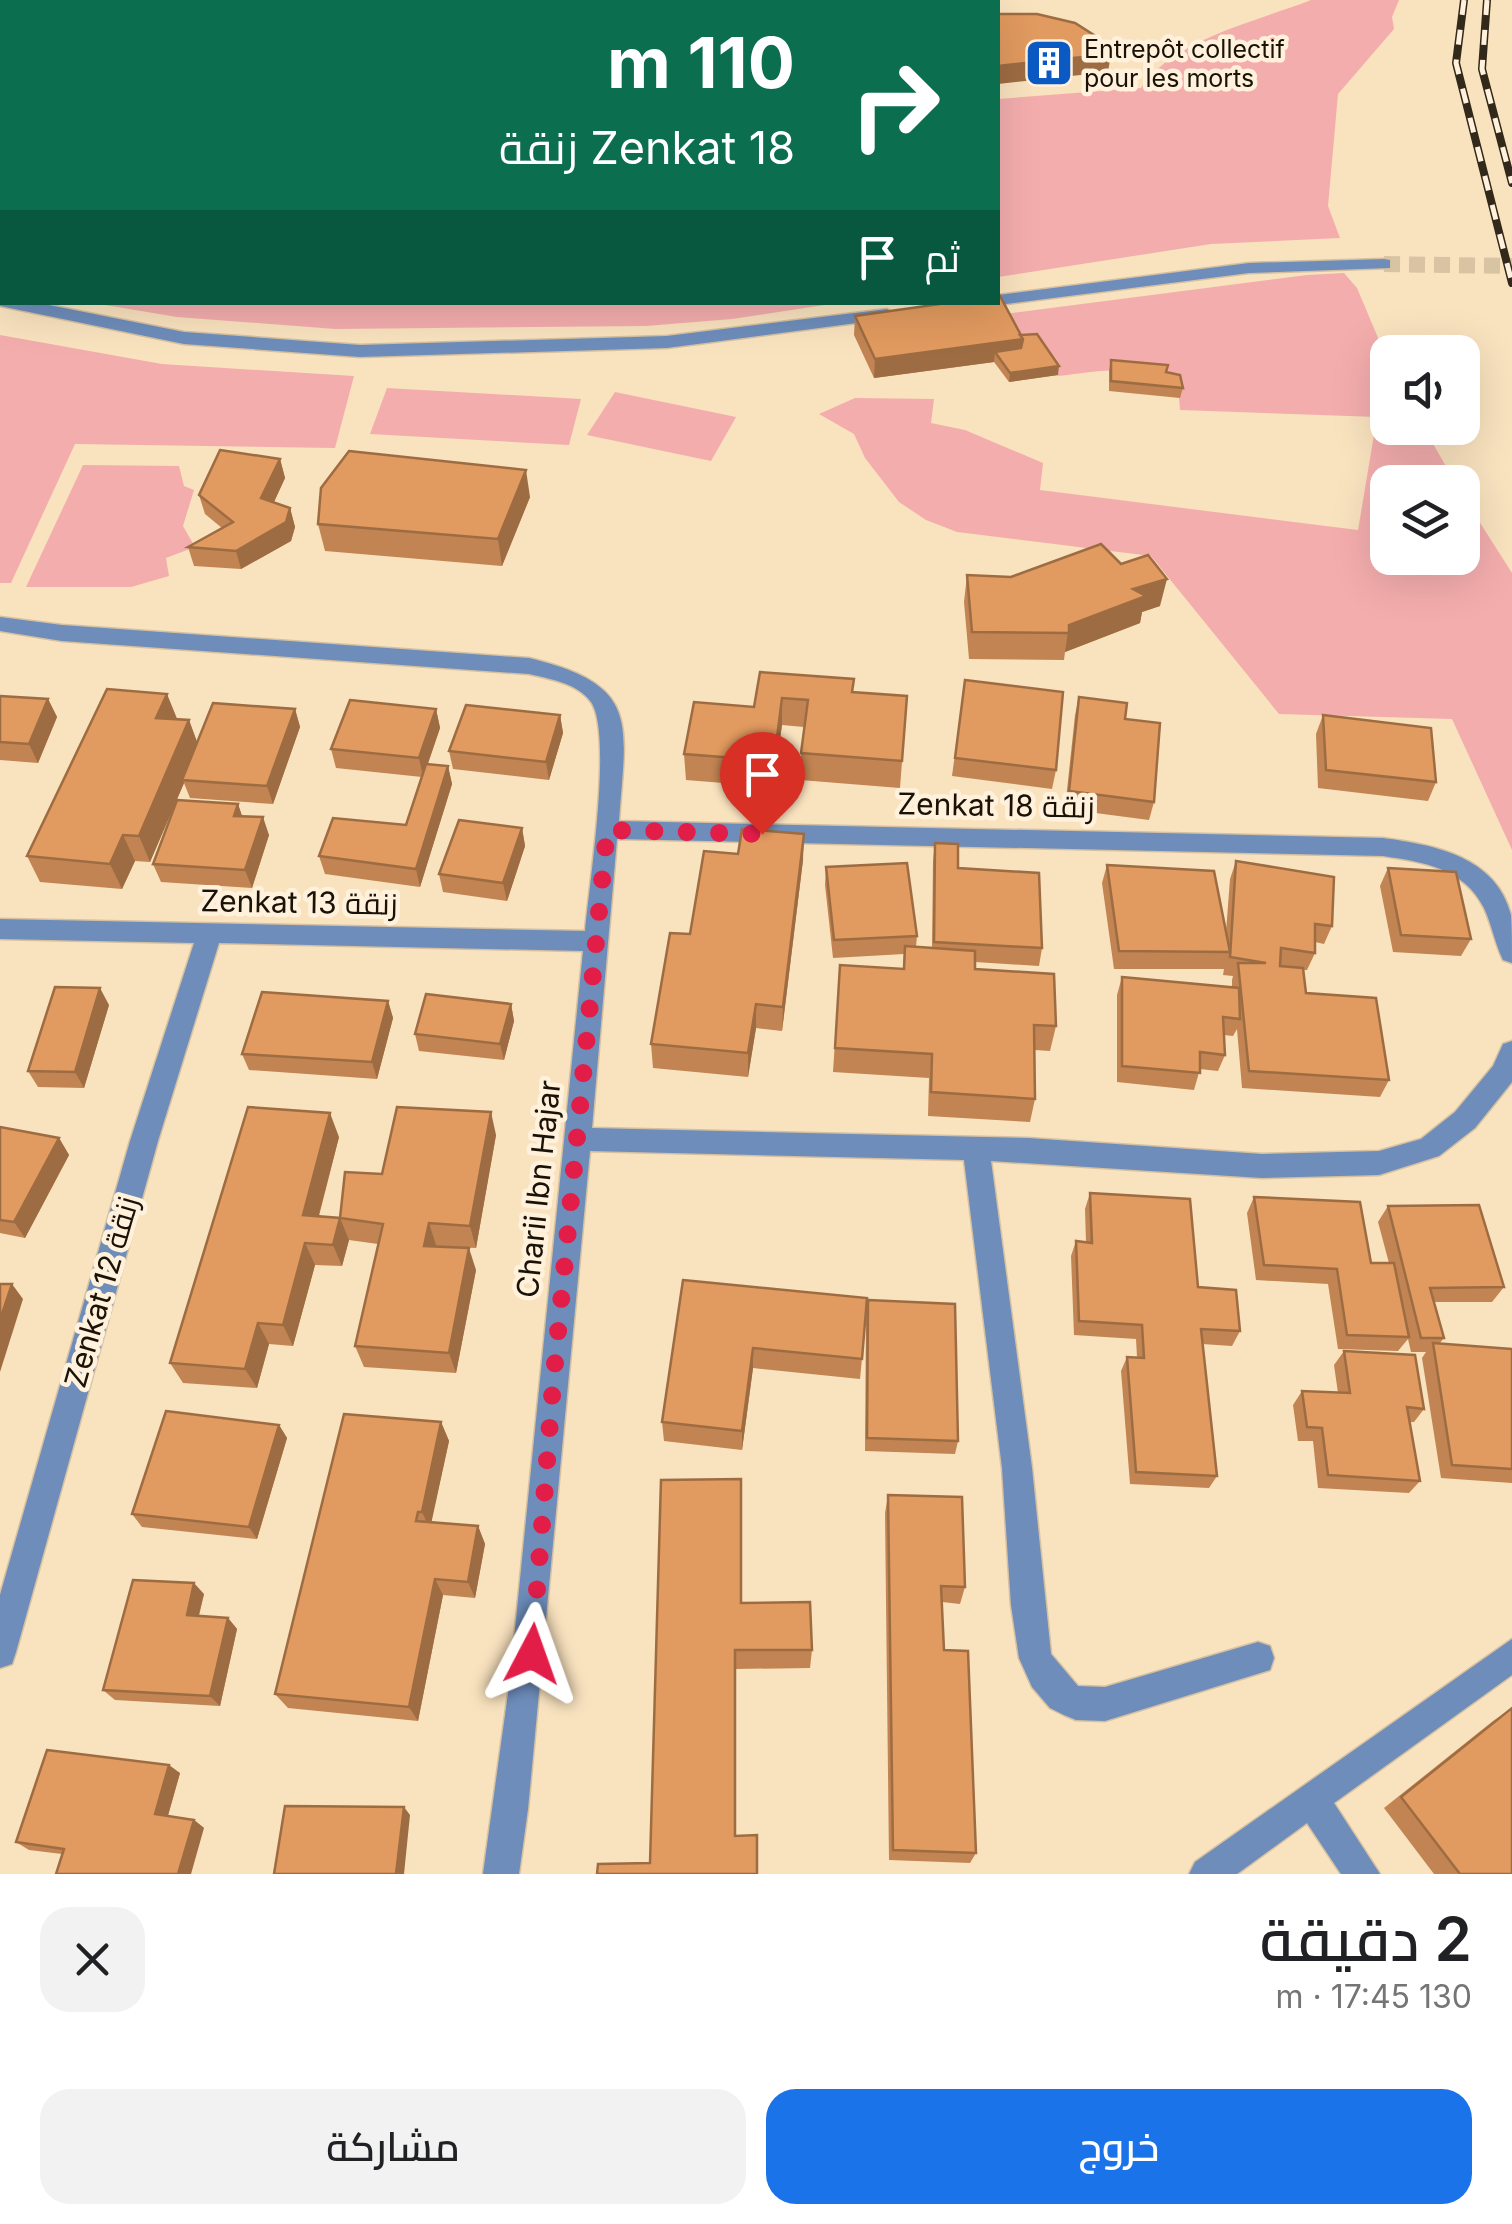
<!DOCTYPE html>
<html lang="ar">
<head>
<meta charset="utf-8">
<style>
  :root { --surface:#fff; --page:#f2f2f2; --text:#202124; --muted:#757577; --accent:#1a73e8 }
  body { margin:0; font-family:Inter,Cairo,sans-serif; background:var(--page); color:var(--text); direction:rtl; height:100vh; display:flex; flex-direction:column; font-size:38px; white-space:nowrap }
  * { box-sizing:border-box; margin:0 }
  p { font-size:32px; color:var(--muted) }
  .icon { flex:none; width:55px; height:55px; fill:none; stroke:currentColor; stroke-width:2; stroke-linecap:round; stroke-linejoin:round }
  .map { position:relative; height:1874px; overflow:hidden; direction:ltr }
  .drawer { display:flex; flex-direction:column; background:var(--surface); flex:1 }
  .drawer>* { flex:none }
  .hud { position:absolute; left:0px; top:0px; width:1000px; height:305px; box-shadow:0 10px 40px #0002; direction:rtl; background:#0b6e4f; color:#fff; overflow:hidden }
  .controls { position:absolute; left:1370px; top:335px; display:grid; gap:20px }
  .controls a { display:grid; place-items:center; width:110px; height:110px; border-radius:20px; background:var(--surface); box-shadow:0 10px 40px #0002; font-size:50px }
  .pin { position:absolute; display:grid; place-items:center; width:85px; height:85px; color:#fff; margin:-102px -42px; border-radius:50% 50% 50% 0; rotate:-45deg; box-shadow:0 0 10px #0007 }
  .pin .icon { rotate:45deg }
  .me { position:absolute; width:110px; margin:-55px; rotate:4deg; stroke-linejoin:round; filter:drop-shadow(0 0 8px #0008) }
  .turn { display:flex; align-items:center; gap:35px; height:210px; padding:0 40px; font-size:45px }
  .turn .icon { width:130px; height:130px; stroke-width:2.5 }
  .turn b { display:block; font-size:70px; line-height:85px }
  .then { display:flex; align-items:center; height:95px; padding:0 40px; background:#0003; gap:20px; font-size:38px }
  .round { display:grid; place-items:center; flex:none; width:105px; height:105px; border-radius:30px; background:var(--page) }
  .overview { display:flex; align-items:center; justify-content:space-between; height:170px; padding:0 40px }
  h1 { font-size:60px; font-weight:600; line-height:75px }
  .button { display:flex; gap:20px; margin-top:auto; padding:20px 40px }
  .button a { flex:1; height:115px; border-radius:30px; background:var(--accent); color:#fff; font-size:40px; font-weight:600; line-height:115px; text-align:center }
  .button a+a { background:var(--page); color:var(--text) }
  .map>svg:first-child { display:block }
  .green { fill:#f4adad }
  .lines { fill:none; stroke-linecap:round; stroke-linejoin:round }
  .minor-tunnel { stroke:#d8c3a2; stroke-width:16; stroke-dasharray:16 9; stroke-linecap:butt }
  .minor-casing { stroke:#d5c1a1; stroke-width:3 }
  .minor { fill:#6e8dbb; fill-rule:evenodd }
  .rail-casing { stroke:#32291a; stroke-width:8 }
  .rail { stroke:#fff1db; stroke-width:5; stroke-dasharray:15; stroke-linecap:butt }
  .wall { fill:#c28452 }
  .shaded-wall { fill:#9e6c42 }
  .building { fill:#e19a5f; stroke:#9e6c42; stroke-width:2.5 }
  .route { stroke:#e11d48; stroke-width:18; stroke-dasharray:0 32.4 }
  .labels { text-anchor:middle; stroke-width:9; stroke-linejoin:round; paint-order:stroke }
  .far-poi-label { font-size:25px; fill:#1a1206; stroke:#fff1db; text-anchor:start }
  .street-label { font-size:30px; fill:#1a1206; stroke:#fff1db }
</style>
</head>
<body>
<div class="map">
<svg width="1512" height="1874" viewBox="0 0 1512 1874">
  <rect width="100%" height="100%" fill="#f9e2be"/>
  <g class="green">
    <path d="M1311,0H1399L1392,17L1394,29L1338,94L1328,206L1340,238L1211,244L998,277V99L1141,88C1173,39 1258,21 1311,0Z"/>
    <path d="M1344,273L1357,288L1387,359L1388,428H1424L1455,482H1388V558H1462L1463,496L1512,573V850L1452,719L1279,714L1151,556L957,532L926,520L899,502L865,458L854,434L819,414L855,398L934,399L931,423L965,430L1043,463L1040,490L1358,530L1377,417L1180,410L1178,385C1148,361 1094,372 1058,376L1036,344H1023L997,315L1307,275Z"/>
    <polygon points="93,303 93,302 838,303 732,319 646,326 335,329 177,317"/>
    <polygon points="0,335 162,364 354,376 335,448 75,444 11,583 0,583"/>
    <polygon points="387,388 581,399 569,445 370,434"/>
    <polygon points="615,392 736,417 711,461 587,435"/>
    <polygon points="83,465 179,466 184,486 194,490 183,526 195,547 166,558 169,576 131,587 26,587"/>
  </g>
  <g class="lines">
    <polyline class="minor-tunnel" points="1384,264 1512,266"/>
    <g class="minor-casing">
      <g id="minor">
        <rect x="245" y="0" width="14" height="2"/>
        <polygon points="573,0 587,0 588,2 574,2"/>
        <rect x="0" y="91" width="2" height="10"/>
        <polygon points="1384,259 1390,260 1390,268 1249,273 998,305 991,302 998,302 998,295 1249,263"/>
        <polygon points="2,297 2,302 34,302 184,332 360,345 667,336 887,309 896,314 887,319 667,348 360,357 184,344 0,306"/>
        <path d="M0,617L62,625L529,658C641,685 626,722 619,821L1383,838C1434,845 1496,856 1511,915C1512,929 1512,948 1512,963L1503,960C1495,944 1492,925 1484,908C1464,868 1423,862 1383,856L617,839L592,1128L1028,1138L1262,1154L1379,1151L1421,1139L1455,1112L1493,1066L1503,1044L1512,1041V1082L1475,1128L1439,1156L1379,1175L1262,1178L991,1161L1032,1468L1051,1654L1078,1686L1105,1687L1258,1642L1270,1646L1274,1658L1270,1670L1105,1721L1076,1720L1064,1715L1050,1708L1032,1687L1019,1658L1011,1605L1002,1468L964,1160L590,1151L528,1809L519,1874H483L510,1679L583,951L219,943L158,1141L16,1652L12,1664L0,1668V1595L130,1141L194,943L0,939V919L585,931C589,886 613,734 591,702C577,683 550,679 529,674L62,641L0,631Z"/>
        <polygon points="1512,1639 1512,1675 1334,1803 1380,1874 1341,1874 1307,1823 1237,1874 1189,1874 1195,1862"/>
      </g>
    </g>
    <use href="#minor" class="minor"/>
    <g class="rail-casing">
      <g id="rail">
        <polyline points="1464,0 1456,63 1512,283"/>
        <polyline points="1487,0 1482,69 1512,183"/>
      </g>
    </g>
    <use href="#rail" class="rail"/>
  </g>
  <g class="wall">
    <polygon points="426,0 527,0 526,2 426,2"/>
    <polygon points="855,316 1020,335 1058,375 1009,382 994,362 874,378 854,335"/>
    <polygon points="1111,360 1166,372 1183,388 1180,398 1109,391 1109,370"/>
    <polygon points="280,459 285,478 274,502 290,508 295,527 291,541 241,569 194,566 188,547 222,528 205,514 199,495"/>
    <polygon points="530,497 502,566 325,551 318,524"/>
    <polygon points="967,575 1160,606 1142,612 1140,623 1065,652 1064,660 969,659 964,602"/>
    <polygon points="760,672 853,692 907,696 900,788 800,780 801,753 804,727 782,725 773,787 686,780 684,754 754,707"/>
    <polygon points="965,680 1056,770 1052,789 952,776"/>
    <polygon points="0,696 48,699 57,717 38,763 0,760"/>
    <polygon points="1079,697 1125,719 1154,802 1149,820 1065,809 1075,715"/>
    <polygon points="295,709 300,727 273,804 190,798 184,783 150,862 135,861 122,889 40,882 27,856 177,720 189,720 197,743"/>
    <polygon points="436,709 440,728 428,764 448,766 452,784 420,887 325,874 319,856 406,825 422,777 336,768 331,749"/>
    <polygon points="560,715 563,733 549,780 453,769 449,751"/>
    <polygon points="1323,715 1436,782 1428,801 1318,788 1316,734"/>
    <polygon points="238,804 242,816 269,835 252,888 161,882 153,864"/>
    <polygon points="522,828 525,846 507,901 443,892 439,874"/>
    <polygon points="935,843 958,868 1042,948 1039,966 975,962 975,969 1056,1026 1050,1051 1035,1050 1035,1099 1030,1122 928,1116 929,1078 833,1072 840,965 903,969 904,954 833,958 825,885 826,867 917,936 916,947 932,948 933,861"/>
    <polygon points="738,854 803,860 782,1031 756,1028 748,1077 653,1068 651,1044 690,934"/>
    <polygon points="1236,861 1332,926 1324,944 1315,942 1315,953 1307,970 1303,970 1306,993 1389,1080 1380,1097 1242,1088 1237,1029 1233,1036 1224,1035 1225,1055 1218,1071 1200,1069 1194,1090 1117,1082 1117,995 1122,977 1232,988 1232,980 1233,976 1223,975 1224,969 1114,969 1102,883 1107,865 1226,932 1230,879"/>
    <polygon points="1388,868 1471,939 1461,956 1393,952 1380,886"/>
    <polygon points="388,1001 393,1018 377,1079 249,1070 242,1054"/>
    <polygon points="511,1004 514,1021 504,1060 419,1051 415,1034"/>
    <polygon points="109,1005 84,1088 38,1087 28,1071"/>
    <polygon points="0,1127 59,1138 69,1155 25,1238 0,1233"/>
    <polygon points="496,1135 476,1248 435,1246 476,1270 456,1373 364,1367 355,1346 378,1244 349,1240 342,1266 315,1265 293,1346 269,1344 257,1388 183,1383 170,1363 339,1137 319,1216 340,1218 382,1174"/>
    <polygon points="1090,1193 1198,1287 1240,1331 1232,1346 1202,1344 1217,1476 1209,1488 1130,1484 1121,1371 1127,1357 1137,1357 1136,1339 1074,1335 1071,1256 1076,1241 1086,1242 1085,1209"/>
    <polygon points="1254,1197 1371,1263 1389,1263 1378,1222 1388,1206 1504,1287 1492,1302 1434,1302 1444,1338 1439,1344 1512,1349 1512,1483 1441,1478 1422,1358 1426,1352 1411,1352 1408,1339 1398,1351 1338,1349 1328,1284 1256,1280 1247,1213"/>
    <polygon points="683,1280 866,1309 958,1441 955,1454 865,1451 866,1317 860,1379 753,1368 742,1450 664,1441 662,1422"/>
    <polygon points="1344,1351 1424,1409 1414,1422 1409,1422 1420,1481 1409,1493 1318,1488 1313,1441 1298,1441 1293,1405 1302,1391 1338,1393 1334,1365"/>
    <polygon points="441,1422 449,1441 431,1522 478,1526 485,1544 475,1598 443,1595 418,1721 288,1708 275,1694"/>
    <polygon points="279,1425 287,1438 257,1539 142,1527 132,1514"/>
    <polygon points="888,1495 965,1587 960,1604 942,1602 944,1650 976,1853 970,1863 889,1860 885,1513"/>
    <polygon points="204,1594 199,1616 228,1618 237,1629 220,1706 115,1700 103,1690"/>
    <polygon points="741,1603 812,1650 810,1668 735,1669 735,1836 650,1863"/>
    <polygon points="1512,1708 1512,1874 1434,1874 1384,1808 1493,1721"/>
    <polygon points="180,1773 168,1816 194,1820 204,1828 62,1854 29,1850 16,1842"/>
  </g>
  <g class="shaded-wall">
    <polygon points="35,0 68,0 68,2 14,2"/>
    <rect x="0" y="40" width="2" height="19"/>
    <polygon points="1111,54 1108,72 998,84 998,66"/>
    <polygon points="1023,339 1020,358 995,352 994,362 874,378 875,359"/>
    <polygon points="1059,366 1058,375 1009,382 1010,373"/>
    <polygon points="280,459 285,478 267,517 261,498"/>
    <polygon points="526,470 530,497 502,566 498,539"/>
    <polygon points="290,508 295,527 291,541 241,569 236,551"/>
    <polygon points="1167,579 1160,606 1142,612 1140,623 1065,652 1069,625 1133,589"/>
    <polygon points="167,694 178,721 156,718"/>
    <polygon points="782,698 782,725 773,787 774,761"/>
    <polygon points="48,699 57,717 38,763 29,744"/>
    <polygon points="295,709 300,727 273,804 267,786"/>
    <polygon points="436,709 440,728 423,777 419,758"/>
    <polygon points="560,715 563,733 549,780 546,762"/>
    <polygon points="189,720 199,747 182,780 184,783 150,862 139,836"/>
    <polygon points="448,766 452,784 420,887 416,869"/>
    <polygon points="238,804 244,822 234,816"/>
    <polygon points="263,817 269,835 252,888 245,870"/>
    <polygon points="522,828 525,846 507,901 503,883"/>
    <polygon points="804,834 803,860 782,1031 783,1007"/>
    <polygon points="123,835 135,861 122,889 110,864"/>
    <polygon points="100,988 109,1005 84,1088 75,1072"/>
    <polygon points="388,1001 393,1018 377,1079 372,1062"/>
    <polygon points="511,1004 514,1021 504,1060 500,1044"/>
    <polygon points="756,1004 756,1028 748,1077 748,1053"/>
    <polygon points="491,1112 496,1135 476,1248 470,1226"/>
    <polygon points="330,1113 339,1137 313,1237 303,1215"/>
    <polygon points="59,1138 69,1155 25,1238 14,1222"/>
    <polygon points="340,1218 349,1240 342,1266 333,1245"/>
    <polygon points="429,1223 436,1245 432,1267 424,1246"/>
    <polygon points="305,1243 315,1265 293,1346 283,1325"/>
    <polygon points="469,1248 476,1270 456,1373 449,1353"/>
    <polygon points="12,1284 23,1299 0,1372 0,1320"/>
    <polygon points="258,1323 269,1344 257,1388 245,1369"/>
    <polygon points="753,1348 753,1368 742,1450 742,1431"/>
    <polygon points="441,1422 449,1441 430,1529 422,1512"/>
    <polygon points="279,1425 287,1438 257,1539 249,1527"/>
    <polygon points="478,1526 485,1544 475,1598 468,1582"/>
    <polygon points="435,1579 443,1595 418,1721 409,1707"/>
    <polygon points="194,1583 204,1594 196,1625 187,1615"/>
    <polygon points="228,1618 237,1629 220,1706 210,1696"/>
    <polygon points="169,1765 180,1773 166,1822 155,1814"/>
    <polygon points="404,1807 410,1815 404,1874 396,1874"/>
    <polygon points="194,1820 204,1828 191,1874 178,1874"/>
  </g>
  <g class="building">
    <polygon points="155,0 205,0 204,2 154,2"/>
    <polygon points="311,0 372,0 372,2 312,2"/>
    <rect x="0" y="14" width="2" height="26"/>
    <polygon points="998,14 1037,14 1075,23 1097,37 1111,54 998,66"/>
    <polygon points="1000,296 1023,339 875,359 855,316 954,302 998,302 998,297"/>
    <polygon points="1037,334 1059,366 1010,373 995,352 1021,348 1023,339 1020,335"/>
    <polygon points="1111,360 1168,365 1166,372 1180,375 1183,388 1111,381"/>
    <polygon points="220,450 280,459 261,498 290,508 286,522 236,551 188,547 233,522 199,495"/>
    <polygon points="349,451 526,470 498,539 318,524 321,488"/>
    <polygon points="1101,544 1121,564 1148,555 1167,579 1133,589 1146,596 1069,625 1069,633 972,632 967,575 1011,577"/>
    <polygon points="760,672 854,679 852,692 907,696 902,761 801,753 808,700 782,698 774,761 684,754 694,702 754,707"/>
    <polygon points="965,680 1063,692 1056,770 955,758"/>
    <polygon points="107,689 167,694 156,718 189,720 139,836 123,835 110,864 27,856"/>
    <polygon points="0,696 48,699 29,744 0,742"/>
    <polygon points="1079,697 1127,703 1125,719 1160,723 1154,802 1069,791"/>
    <polygon points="350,700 436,709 419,758 331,749"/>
    <polygon points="213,703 295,709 267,786 182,780"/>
    <polygon points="466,705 560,715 546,762 449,751"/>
    <polygon points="1323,715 1431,728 1436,782 1326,770"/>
    <polygon points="426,764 448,766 416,869 319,856 333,818 406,825"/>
    <polygon points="177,800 238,804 234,816 263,817 245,870 153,864"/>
    <polygon points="459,820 522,828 503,883 439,874"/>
    <polygon points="742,829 804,834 783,1007 756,1004 748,1053 651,1044 670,933 690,934 704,851 738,854"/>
    <polygon points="935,843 958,844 958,868 1039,873 1042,948 934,942"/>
    <polygon points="1236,861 1334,877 1332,926 1315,924 1315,953 1281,948 1280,966 1303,968 1306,993 1376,998 1389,1080 1249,1071 1238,963 1266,963 1230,957"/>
    <polygon points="907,863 917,936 834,940 826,867"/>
    <polygon points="1107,865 1214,871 1230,952 1119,951"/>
    <polygon points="1388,868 1456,872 1471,939 1401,935"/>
    <polygon points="905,946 975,951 975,969 1054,974 1056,1026 1034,1025 1035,1099 931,1092 932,1054 835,1048 840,965 904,969"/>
    <polygon points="1122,977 1239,988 1240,1019 1223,1017 1225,1055 1200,1052 1200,1073 1122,1066"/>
    <polygon points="55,987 100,988 75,1072 28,1071"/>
    <polygon points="262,992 388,1001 372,1062 242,1054"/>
    <polygon points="426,994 511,1004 500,1044 415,1034"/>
    <polygon points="248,1107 330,1113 303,1215 340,1218 333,1245 305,1243 283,1325 258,1323 245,1369 170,1363"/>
    <polygon points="397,1107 491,1112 470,1226 429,1223 424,1246 469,1248 449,1353 355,1346 383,1224 340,1218 345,1172 382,1174"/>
    <polygon points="0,1127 59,1138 14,1222 0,1220"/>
    <polygon points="1090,1193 1190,1199 1198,1287 1236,1290 1240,1331 1201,1329 1217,1476 1136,1472 1127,1357 1144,1358 1142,1325 1079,1321 1076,1241 1092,1243"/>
    <polygon points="1254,1197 1360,1202 1371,1263 1394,1263 1409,1337 1347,1335 1337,1269 1264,1265"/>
    <polygon points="1479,1205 1504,1287 1430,1288 1444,1338 1421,1338 1388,1206"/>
    <polygon points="683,1280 867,1298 862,1359 753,1348 742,1431 662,1422"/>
    <polygon points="0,1284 12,1284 0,1320"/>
    <polygon points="868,1300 955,1304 958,1441 867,1438"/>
    <polygon points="1433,1343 1512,1349 1512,1469 1452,1465"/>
    <polygon points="1344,1351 1415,1355 1424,1409 1407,1407 1420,1481 1328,1475 1322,1428 1307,1427 1302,1391 1350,1393"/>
    <polygon points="166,1411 279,1425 249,1527 132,1514"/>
    <polygon points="344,1414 441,1422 422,1512 418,1512 416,1521 478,1526 468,1582 435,1579 409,1707 275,1694"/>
    <polygon points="741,1479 741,1603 810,1602 812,1650 735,1650 735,1836 757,1835 757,1874 597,1874 598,1864 650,1863 661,1480"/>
    <polygon points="888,1495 962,1497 965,1587 941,1586 944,1650 968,1651 976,1853 893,1850"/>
    <polygon points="133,1580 194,1583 187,1615 228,1618 210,1696 103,1690"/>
    <polygon points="1512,1708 1512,1874 1460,1874 1401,1797"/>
    <polygon points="47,1750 169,1765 155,1814 194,1820 178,1874 56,1874 64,1849 16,1842"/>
    <polygon points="285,1806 404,1807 396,1874 274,1874"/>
  </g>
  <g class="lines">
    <polyline class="route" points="532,1654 553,1384 607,830 762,834"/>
  </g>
  <defs>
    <g id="building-square" transform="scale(2.5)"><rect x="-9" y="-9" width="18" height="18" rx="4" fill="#0b59c3" stroke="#fff1db"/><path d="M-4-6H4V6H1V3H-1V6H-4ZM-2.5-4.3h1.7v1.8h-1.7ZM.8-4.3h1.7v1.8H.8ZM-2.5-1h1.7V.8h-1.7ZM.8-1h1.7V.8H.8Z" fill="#fff"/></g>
  </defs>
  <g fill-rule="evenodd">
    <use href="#building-square" x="1049" y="63"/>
  </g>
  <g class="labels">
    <g class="far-poi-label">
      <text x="1084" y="58">Entrepôt collectif<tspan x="1084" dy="29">pour les morts</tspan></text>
    </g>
    <g class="street-label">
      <text transform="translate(996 806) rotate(1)" y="10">Zenkat 18 زنقة</text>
      <text transform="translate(299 903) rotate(1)" y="10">Zenkat 13 زنقة</text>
      <text transform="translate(539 1189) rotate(-84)" y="10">Charii Ibn Hajar</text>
      <text transform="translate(102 1292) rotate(-74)" y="10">Zenkat 12 زنقة</text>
    </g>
  </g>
</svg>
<div class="controls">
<a><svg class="icon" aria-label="sound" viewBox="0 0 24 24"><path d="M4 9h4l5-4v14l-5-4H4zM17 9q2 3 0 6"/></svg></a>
<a><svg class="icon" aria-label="layers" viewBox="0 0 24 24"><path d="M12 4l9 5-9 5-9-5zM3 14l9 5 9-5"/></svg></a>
</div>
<div class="pin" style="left:762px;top:834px;background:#d93025"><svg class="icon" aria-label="arrive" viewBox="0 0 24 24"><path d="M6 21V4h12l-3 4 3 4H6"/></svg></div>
<svg class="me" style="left:532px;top:1654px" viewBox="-20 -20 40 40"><path d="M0-17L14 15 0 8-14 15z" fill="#e11d48" stroke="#fff" stroke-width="4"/></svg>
<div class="hud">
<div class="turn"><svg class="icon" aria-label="right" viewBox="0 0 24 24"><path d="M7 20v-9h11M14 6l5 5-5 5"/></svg><div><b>110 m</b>Zenkat 18 زنقة</div></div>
<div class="then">ثم<svg class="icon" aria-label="arrive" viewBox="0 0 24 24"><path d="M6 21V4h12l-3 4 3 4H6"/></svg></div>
</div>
</div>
<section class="drawer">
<div class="overview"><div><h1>2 دقيقة</h1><p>130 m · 17:45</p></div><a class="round"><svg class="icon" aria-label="close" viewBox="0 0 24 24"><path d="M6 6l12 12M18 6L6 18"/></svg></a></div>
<div class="button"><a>خروج</a><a>مشاركة</a></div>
</section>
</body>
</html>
